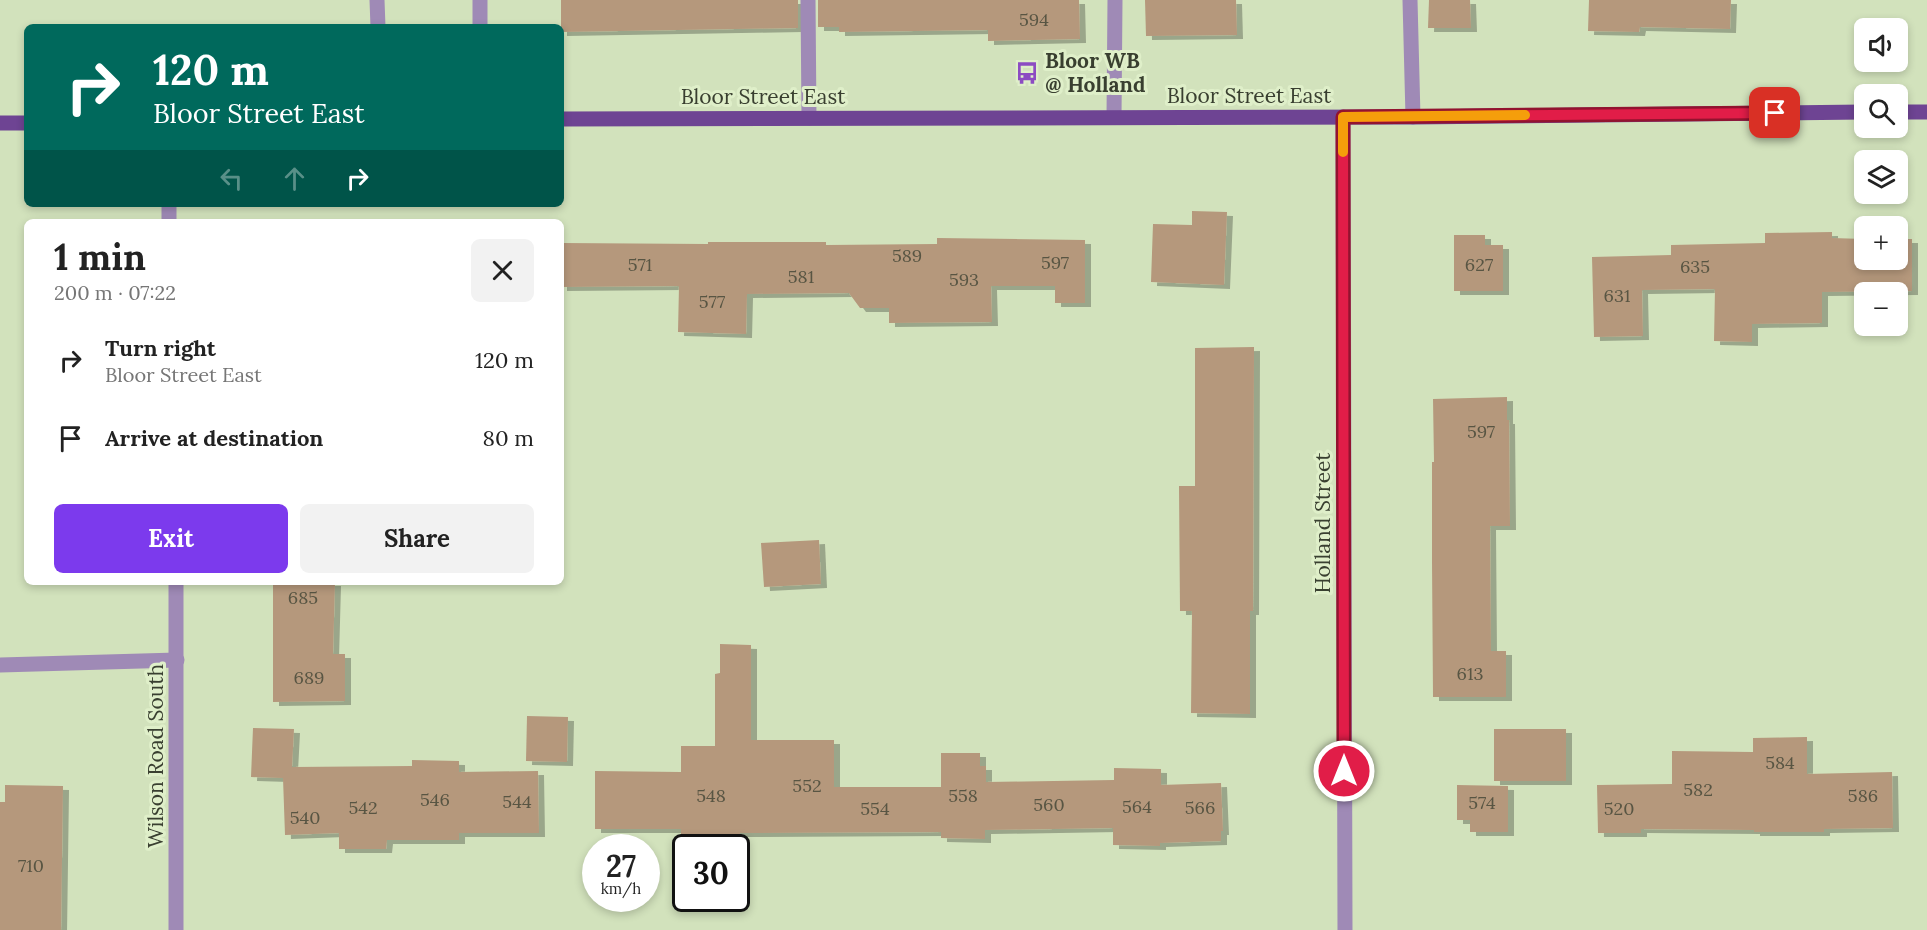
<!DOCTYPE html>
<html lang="en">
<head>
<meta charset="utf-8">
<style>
  :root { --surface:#fff; --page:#f2f2f2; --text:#222; --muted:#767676; --accent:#7c3aed }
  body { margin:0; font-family:Lora,serif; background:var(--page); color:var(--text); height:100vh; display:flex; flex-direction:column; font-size:22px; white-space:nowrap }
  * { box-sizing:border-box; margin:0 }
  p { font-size:20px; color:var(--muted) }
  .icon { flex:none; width:33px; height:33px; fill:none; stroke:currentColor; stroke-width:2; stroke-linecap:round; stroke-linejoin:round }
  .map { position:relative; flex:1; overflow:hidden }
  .panel { position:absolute; left:24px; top:219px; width:540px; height:366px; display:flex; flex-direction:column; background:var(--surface); border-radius:9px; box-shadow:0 3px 9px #0003 }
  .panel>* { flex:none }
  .banner { position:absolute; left:24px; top:24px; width:540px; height:183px; border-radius:9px; box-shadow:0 3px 9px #0003; background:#00695c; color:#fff; overflow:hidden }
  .controls { position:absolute; left:1854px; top:18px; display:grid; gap:12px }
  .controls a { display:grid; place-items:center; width:54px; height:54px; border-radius:9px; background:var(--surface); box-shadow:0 3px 9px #0003; font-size:30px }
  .speed { position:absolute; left:582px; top:834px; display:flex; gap:12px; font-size:30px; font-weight:700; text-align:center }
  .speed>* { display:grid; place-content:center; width:78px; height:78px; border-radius:50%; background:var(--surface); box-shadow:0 3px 9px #0003; line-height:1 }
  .speed small { font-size:15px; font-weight:400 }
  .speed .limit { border:3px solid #111; border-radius:9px; background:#fff; color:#111 }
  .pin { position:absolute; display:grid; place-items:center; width:51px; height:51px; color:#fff; margin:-26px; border-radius:12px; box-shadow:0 3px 9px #0006 }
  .me { position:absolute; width:66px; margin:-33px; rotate:0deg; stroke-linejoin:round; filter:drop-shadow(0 0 4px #0008) }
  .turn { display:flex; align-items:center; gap:21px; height:126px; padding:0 30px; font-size:27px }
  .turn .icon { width:78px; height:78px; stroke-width:2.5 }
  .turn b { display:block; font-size:42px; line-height:51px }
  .lanes { display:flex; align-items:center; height:57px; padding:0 30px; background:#0003; justify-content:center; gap:30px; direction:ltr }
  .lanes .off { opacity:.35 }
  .round { display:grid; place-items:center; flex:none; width:63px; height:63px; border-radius:9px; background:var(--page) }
  .head { display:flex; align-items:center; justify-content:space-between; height:102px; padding:0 30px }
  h1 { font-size:36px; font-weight:700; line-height:45px }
  .cta { display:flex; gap:12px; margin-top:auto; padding:12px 30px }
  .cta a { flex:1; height:69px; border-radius:9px; background:var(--accent); color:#fff; font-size:24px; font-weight:700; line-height:69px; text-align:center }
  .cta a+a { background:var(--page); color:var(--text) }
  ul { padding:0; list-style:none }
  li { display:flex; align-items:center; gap:18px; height:78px; padding:0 30px }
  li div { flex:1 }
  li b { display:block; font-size:22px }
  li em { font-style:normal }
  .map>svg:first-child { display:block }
  .building { fill:#b5987c; filter:url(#shadow) }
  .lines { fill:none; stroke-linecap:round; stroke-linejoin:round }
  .minor { stroke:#9f8ab6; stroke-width:15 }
  .major { stroke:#6e4493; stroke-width:15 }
  .route-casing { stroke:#92132f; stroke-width:15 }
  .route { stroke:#e11d48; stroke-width:10 }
  .slow { stroke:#f59e0b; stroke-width:10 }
  .labels { text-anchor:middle; stroke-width:6; stroke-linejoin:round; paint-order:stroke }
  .number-label { font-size:18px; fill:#585543 }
  .poi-label { font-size:21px; font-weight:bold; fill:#393f30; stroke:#dfefc9; text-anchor:start }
  .street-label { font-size:21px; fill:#393f30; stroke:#dfefc9 }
</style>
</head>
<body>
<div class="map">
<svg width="1927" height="930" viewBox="0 0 1927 930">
  <defs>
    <filter id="shadow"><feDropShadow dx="6" dy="4" stdDeviation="0" flood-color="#0004"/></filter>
  </defs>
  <rect width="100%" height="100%" fill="#d2e2bc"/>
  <g class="building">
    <polygon points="561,0 798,0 798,28 561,32"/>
    <polygon points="818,0 1079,0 1080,39 988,41 988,30 839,32 839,27 818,27"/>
    <polygon points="1145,0 1236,0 1237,35 1146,36"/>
    <polygon points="1429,0 1470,0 1471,28 1428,28"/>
    <polygon points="1589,0 1731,0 1730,29 1640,27 1639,32 1588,31"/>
    <polygon points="1192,211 1227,212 1224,285 1151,282 1153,224 1192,225"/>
    <polygon points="1832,232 1832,238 1864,239 1864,260 1898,260 1898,239 1912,239 1912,291 1822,292 1822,323 1752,324 1752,342 1714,341 1715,289 1642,290 1643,336 1594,337 1592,257 1671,255 1671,245 1765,243 1765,233"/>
    <polygon points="1454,235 1485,235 1485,245 1503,245 1503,291 1454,291"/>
    <polygon points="937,238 1085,240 1085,303 1055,303 1055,286 991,286 992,322 889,323 889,308 860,308 849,293 747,294 746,334 678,332 679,286 561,287 561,243 708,244 708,242 826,242 826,245 937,244"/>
    <polygon points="1254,347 1253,611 1250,611 1250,714 1191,713 1192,611 1180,611 1179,486 1195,486 1195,348"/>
    <polygon points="1507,397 1507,420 1509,420 1510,526 1490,526 1491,651 1506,651 1506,697 1433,697 1432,561 1432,462 1434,462 1433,399"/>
    <polygon points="819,540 821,584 764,587 761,543"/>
    <polygon points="273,582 335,582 333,654 345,654 345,701 273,702"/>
    <polygon points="720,644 751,645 751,740 834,740 834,787 941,787 941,753 980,753 980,766 986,766 986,782 1114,780 1114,768 1161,769 1161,785 1221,783 1223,831 1221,831 1221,841 1160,843 1160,846 1113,845 1113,828 985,830 985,839 941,838 941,832 740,833 740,847 681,847 681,829 595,829 595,771 681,772 681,746 715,746 715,674 720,673"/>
    <polygon points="527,716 568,717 567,762 526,761"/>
    <polygon points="253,728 294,729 292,767 412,766 412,760 459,761 459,772 538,771 539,833 459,833 459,840 387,840 386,849 339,849 339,833 285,835 283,778 251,777"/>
    <rect x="1494" y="729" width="72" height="52"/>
    <polygon points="1807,737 1807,774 1892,772 1893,828 1824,829 1824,832 1754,832 1754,830 1641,829 1641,833 1598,833 1597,785 1672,784 1672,751 1753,752 1753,738"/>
    <polygon points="5,785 63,786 61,930 0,930 0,802 5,802"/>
    <polygon points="1457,785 1508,786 1508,832 1470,832 1470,820 1457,820"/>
  </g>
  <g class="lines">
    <g class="minor">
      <polyline points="377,0 378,27"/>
      <polyline points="480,0 480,27"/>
      <polyline points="808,0 809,118"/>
      <polyline points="1410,0 1413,117"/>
      <polyline points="1114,117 1115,0"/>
      <polyline points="1343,117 1345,930"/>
      <polyline points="169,204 169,222"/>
      <polyline points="0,665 177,660"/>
      <polyline points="176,930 176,582"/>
    </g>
    <g class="major">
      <polyline points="1898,112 1927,112"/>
      <polyline points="561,119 1413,117 1864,112"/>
      <polyline points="0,123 27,123"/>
    </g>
  </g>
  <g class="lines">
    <g class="route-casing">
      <polyline id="route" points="1344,771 1343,117 1775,113"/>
    </g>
    <use href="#route" class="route"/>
    <polyline class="slow" points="1343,152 1343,117 1525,115"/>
  </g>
  <defs>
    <g id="bus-bare" transform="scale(1.8)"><path d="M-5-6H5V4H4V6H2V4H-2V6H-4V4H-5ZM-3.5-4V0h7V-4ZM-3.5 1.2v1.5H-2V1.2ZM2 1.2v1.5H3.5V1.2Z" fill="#8c4cc2" stroke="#dfefc9" stroke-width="2.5" paint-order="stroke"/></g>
  </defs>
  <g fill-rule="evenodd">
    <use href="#bus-bare" x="1027" y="73"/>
  </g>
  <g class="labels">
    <g class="number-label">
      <text x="1034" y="26">594</text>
      <text x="907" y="262">589</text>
      <text x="1055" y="269">597</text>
      <text x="640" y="271">571</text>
      <text x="1479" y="271">627</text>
      <text x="1695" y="273">635</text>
      <text x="801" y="283">581</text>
      <text x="964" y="286">593</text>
      <text x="1617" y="302">631</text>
      <text x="712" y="308">577</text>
      <text x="1481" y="438">597</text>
      <text x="303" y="604">685</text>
      <text x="1470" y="680">613</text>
      <text x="309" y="684">689</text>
      <text x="1780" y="769">584</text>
      <text x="807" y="792">552</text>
      <text x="1698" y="796">582</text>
      <text x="711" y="802">548</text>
      <text x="963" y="802">558</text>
      <text x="1863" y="802">586</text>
      <text x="435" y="806">546</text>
      <text x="517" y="808">544</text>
      <text x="1482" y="809">574</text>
      <text x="1049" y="811">560</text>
      <text x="1137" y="813">564</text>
      <text x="363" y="814">542</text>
      <text x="1200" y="814">566</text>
      <text x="875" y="815">554</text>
      <text x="1619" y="815">520</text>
      <text x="305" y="824">540</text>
      <text x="31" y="872">710</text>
    </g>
    <g class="poi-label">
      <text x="1045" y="68">Bloor WB<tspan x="1045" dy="24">@ Holland</tspan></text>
    </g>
    <g class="street-label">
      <text x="1249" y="103">Bloor Street East</text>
      <text x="763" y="104">Bloor Street East</text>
      <text transform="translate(1323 523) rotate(-90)" y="7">Holland Street</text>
      <text transform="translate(156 756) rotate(-90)" y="7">Wilson Road South</text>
    </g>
  </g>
</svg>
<div class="controls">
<a><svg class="icon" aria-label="sound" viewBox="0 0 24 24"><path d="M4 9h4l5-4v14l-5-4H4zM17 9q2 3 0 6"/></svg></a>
<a><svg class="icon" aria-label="search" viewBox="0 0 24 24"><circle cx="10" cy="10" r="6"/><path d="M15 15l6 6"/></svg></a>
<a><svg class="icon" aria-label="layers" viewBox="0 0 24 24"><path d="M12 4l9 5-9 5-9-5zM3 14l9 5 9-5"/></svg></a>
<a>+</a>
<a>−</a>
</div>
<div class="speed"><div>27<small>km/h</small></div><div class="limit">30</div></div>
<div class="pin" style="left:1775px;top:113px;background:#d93025"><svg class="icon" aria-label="arrive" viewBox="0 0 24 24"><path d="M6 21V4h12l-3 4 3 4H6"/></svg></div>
<svg class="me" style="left:1344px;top:771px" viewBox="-20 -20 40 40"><circle r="17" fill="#e11d48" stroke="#fff" stroke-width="3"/><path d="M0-11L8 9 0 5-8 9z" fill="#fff"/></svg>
<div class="banner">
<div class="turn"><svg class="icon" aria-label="right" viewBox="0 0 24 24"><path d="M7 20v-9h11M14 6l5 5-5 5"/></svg><div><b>120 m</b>Bloor Street East</div></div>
<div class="lanes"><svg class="icon off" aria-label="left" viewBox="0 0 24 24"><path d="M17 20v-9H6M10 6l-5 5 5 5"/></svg><svg class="icon off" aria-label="ahead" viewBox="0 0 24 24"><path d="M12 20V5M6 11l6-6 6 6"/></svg><svg class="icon" aria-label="right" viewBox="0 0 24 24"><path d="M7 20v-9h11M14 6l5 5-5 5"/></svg></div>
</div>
<section class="panel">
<div class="head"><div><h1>1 min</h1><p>200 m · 07:22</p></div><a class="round"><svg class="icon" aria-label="close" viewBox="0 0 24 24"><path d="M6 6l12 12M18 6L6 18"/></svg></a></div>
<ul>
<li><svg class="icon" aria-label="right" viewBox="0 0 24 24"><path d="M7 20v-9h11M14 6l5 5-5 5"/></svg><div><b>Turn right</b><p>Bloor Street East</p></div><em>120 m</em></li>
<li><svg class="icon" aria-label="arrive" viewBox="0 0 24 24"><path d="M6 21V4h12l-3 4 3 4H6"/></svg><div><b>Arrive at destination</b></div><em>80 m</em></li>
</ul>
<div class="cta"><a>Exit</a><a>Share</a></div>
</section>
</div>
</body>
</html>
